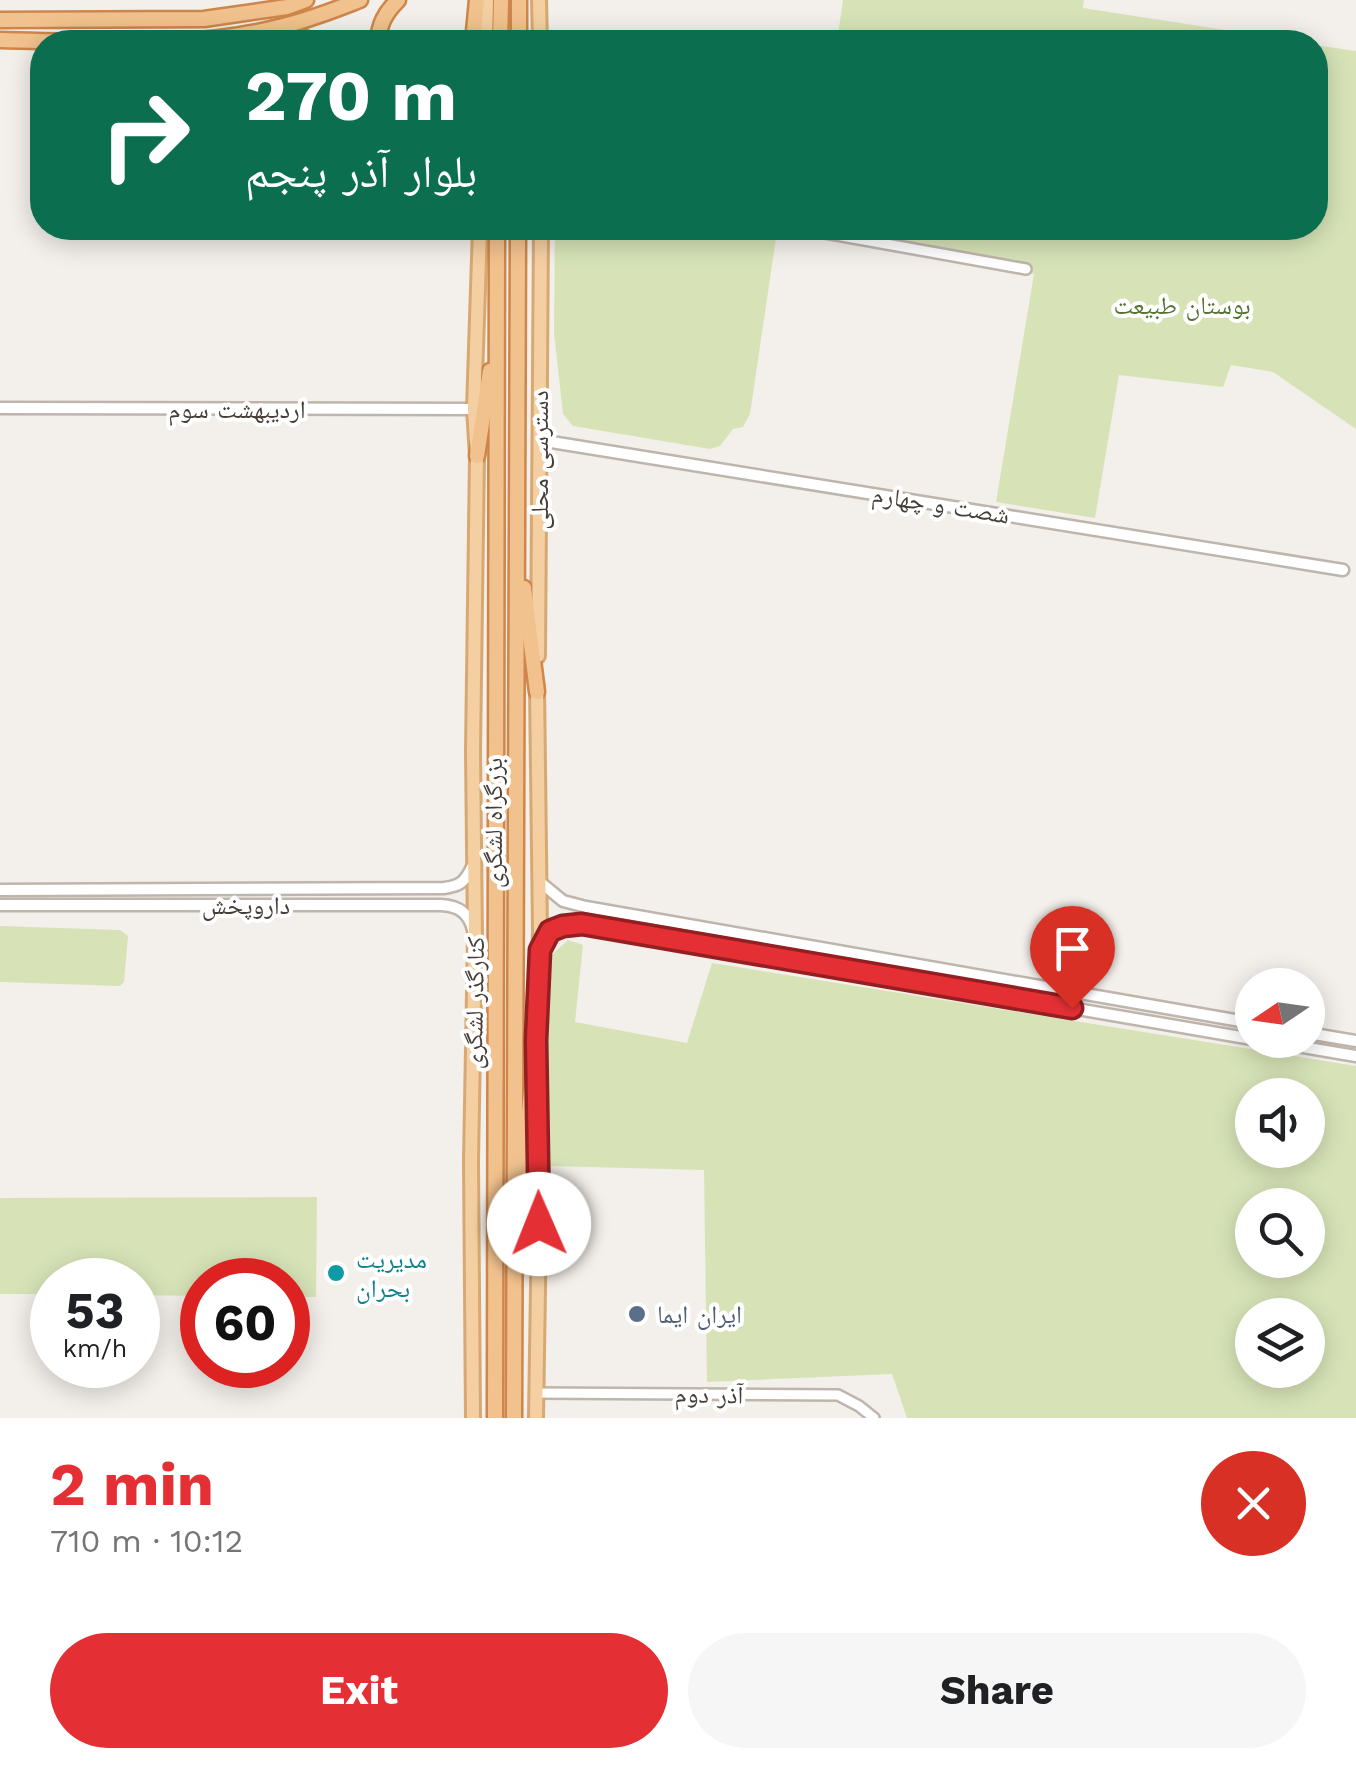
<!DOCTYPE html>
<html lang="en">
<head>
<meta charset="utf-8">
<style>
  :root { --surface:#fff; --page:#f6f6f6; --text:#202124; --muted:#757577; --accent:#e43034 }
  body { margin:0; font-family:"Work Sans","Noto Naskh Arabic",sans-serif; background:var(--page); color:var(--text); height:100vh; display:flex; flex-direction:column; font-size:38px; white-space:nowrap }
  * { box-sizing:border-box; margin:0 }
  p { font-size:32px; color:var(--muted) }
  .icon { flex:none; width:55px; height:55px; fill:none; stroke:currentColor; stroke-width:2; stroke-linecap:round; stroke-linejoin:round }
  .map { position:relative; height:1418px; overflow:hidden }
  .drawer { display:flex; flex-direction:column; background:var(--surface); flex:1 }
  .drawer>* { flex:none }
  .hud { position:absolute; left:30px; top:30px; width:1298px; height:210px; border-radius:40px; box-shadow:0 5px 25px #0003; background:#0b6e4f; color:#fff; overflow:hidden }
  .needle { width:65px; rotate:257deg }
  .buttons { position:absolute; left:1235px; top:968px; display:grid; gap:20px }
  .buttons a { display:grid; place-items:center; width:90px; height:90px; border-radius:50%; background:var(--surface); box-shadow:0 5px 25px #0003; font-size:50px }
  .speed { position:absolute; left:30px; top:1258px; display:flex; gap:20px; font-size:50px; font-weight:700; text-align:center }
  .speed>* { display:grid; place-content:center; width:130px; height:130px; border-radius:50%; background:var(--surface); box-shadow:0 5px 25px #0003; line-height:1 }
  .speed small { font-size:25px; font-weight:400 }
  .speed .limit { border:15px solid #d22; background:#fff; color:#111 }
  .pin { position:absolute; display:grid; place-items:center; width:85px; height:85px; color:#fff; margin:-102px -42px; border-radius:50% 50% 50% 0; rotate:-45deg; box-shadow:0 0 10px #0007 }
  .pin .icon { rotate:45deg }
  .me { position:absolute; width:110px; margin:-55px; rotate:359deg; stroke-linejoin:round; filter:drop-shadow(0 0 8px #0008) }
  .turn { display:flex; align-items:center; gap:35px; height:210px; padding:0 50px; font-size:45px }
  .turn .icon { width:130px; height:130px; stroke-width:2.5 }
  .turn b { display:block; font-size:70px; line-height:85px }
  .round { display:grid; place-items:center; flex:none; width:105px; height:105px; border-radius:52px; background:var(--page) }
  .head { display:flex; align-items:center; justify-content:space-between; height:170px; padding:0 50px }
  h1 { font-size:60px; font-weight:700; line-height:75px; color:var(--accent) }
  .primary-button { display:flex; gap:20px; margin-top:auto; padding:20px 50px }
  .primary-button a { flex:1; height:115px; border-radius:60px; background:var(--accent); color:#fff; font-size:40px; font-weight:700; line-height:115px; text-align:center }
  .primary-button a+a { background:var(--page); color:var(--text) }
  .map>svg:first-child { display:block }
  .green { fill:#d7e3b7; fill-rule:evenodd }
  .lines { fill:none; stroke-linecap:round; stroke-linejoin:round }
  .minor-casing { stroke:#beb5ad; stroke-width:14 }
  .tertiary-casing { stroke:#beb5ad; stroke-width:15 }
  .primary-casing { stroke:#d8a873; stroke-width:18 }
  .trunk-casing { stroke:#ce864a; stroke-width:19 }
  .minor { stroke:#fff; stroke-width:9 }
  .tertiary { stroke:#fff; stroke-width:10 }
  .primary { stroke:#f4cfa2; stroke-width:12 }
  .trunk { stroke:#f2c28e; stroke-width:14 }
  .route-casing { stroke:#941f22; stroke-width:25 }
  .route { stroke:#e43034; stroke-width:18 }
  .culture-dot { fill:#0f9aa8; stroke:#fff; stroke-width:4 }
  .service-dot { fill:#5c6f8a; stroke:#fff; stroke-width:4 }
  .labels { text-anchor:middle; stroke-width:8; stroke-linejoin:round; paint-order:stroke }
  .park-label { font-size:25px; fill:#557332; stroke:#fff }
  .street-label { font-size:25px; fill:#463f39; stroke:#fff }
  .culture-label { font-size:25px; fill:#0d838f; stroke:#fff; text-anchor:start }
  .service-label { font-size:25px; fill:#4e5e75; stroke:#fff; text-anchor:start }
</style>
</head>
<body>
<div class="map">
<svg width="1356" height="1418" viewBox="0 0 1356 1418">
  <rect width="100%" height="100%" fill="#f3efea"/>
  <g class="green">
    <polygon points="843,0 1084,0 1083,8 1302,42 837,42"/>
    <polygon points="1315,45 1356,51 1356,429 1273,372 1231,365 1223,387 1119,375 1095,518 996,502 1034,274 806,234 808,228 1315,228"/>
    <polygon points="555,228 761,228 777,231 750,414 743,427 733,429 720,446 710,449 573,426 563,414 554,333"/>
    <polygon points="0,926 120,930 128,936 124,982 120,986 0,982"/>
    <path d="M568,940L583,945L575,1022L687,1043L712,963L1356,1066V1418H907L892,1374L707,1382L704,1170L550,1166L546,960ZM1252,1095H1308V1150H1252ZM1252,1205H1308V1260H1252ZM1252,1315H1308V1370H1252Z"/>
    <polygon points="317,1197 316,1297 288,1297 288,1280 202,1280 202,1296 138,1295 138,1280 52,1280 52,1294 0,1294 0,1198"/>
  </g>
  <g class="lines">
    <g class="minor-casing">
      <g id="minor">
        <polyline points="797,228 1026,269"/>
        <polyline points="537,1393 838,1395 859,1406 874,1418"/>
      </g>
    </g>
    <g class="tertiary-casing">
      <g id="tertiary">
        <polyline points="0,408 474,409"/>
        <polyline points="539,440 1343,570"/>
        <polyline points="540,882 563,901 586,907 1252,1023"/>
        <path d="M0,890L444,888C460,886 465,882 472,867"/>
        <path d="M0,905H441C459,906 469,913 473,930"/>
        <path d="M540,949C553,927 557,926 582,924L1252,1039"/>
        <polyline points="1308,1033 1356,1041"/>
        <polyline points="1261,1040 1356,1056"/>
      </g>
    </g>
    <g class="primary-casing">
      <g id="primary">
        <polyline points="539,0 540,42"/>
        <polyline points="486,42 487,0"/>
        <polyline points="538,656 541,228"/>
        <polyline points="536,1046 540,932 537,686"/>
        <polyline points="473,1418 471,1161 475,936 473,751 477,456 474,409 480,228"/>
        <polyline points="536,1418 539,1223 537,1086"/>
      </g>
    </g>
    <g class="trunk-casing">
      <g id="trunk">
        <polyline points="0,20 204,19 287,7 306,0"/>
        <polyline points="262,37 304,38 319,42"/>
        <path d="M0,40C92,42 190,50 279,27C307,21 334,10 360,0"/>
        <path d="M378,42C379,24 385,13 398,0"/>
        <polyline points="473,42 477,0"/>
        <polyline points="500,42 501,0"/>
        <polyline points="519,42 519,0"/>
        <polyline points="477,456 490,371"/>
        <polyline points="524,588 537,692"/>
        <polyline points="522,1186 536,1039"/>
        <polyline points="495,1418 497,228"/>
        <polyline points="514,1418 518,228"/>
      </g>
    </g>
    <use href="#minor" class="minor"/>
    <use href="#tertiary" class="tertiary"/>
    <use href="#primary" class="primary"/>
    <use href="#trunk" class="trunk"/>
  </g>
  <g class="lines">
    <g class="route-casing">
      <polyline id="route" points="539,1224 536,1040 540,950 550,931 563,926 582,924 1072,1008"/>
    </g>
    <use href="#route" class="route"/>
  </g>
  <circle class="culture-dot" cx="336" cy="1273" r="10"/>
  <circle class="service-dot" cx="637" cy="1314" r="10"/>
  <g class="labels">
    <g class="park-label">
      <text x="1182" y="314">بوستان طبیعت</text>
    </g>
    <g class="street-label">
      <text x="237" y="418">اردیبهشت سوم</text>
      <text transform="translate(539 460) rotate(-90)" y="9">دسترسی محلی</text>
      <text transform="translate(941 504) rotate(9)" y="9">شصت و چهارم</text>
      <text transform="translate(493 823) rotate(-90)" y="9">بزرگراه لشگری</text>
      <text x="246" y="914">داروپخش</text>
      <text transform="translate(474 1003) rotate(-89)" y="9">کنارگذر لشگری</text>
      <text transform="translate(709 1394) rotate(1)" y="9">آذر دوم</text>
    </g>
    <g class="culture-label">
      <text x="356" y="1268">مدیریت<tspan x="356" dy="29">بحران</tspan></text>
    </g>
    <g class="service-label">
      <text x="657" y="1323">ایران ایما</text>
    </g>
  </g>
</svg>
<div class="buttons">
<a><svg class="needle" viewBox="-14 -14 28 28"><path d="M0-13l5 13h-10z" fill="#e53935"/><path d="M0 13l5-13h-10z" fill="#757577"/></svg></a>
<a><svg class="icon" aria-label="sound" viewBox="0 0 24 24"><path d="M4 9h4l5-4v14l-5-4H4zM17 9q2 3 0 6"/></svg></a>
<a><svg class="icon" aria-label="search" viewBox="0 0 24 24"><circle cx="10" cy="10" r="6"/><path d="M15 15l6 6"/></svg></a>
<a><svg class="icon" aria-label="layers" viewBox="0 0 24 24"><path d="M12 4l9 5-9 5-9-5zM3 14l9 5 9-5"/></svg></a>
</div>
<div class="speed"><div>53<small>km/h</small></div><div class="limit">60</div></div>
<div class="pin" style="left:1072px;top:1008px;background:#d93025"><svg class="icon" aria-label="arrive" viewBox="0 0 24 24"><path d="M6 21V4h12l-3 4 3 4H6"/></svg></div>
<svg class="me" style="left:539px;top:1224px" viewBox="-20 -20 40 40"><circle r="19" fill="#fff"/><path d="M0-13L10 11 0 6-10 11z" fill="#e43034"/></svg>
<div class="hud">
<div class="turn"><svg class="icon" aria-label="right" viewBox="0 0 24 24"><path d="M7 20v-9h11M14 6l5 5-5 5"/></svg><div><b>270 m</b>بلوار آذر پنجم</div></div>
</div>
</div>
<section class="drawer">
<div class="head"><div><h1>2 min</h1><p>710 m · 10:12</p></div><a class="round" style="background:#d93025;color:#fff"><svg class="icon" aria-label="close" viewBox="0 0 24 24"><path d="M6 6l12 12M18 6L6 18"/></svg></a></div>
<div class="primary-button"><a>Exit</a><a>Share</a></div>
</section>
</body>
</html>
